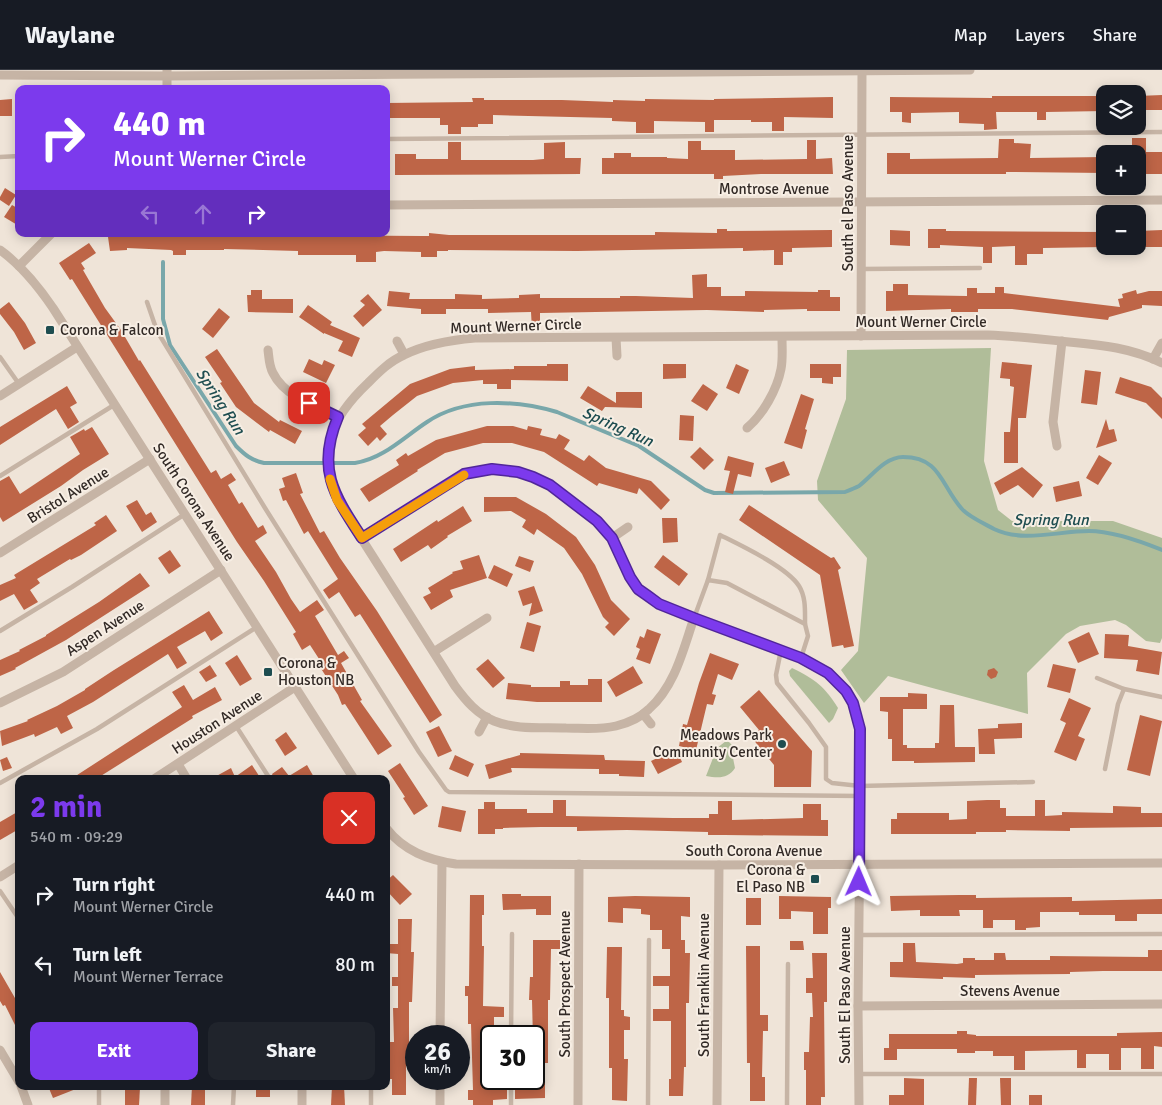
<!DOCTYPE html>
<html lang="en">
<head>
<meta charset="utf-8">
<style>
  :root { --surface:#171b24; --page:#20242c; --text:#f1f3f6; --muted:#9ea1a6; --line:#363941; --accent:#7c3aed }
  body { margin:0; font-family:Signika,sans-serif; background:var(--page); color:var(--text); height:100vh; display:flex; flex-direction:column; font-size:19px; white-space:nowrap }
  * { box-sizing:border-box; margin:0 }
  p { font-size:16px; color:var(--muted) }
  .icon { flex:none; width:28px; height:28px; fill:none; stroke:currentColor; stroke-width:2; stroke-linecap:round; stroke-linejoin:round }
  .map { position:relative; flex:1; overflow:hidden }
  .panel { position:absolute; left:15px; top:705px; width:375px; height:315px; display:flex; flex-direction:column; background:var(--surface); border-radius:10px; box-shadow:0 2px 12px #0003 }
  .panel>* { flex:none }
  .banner { position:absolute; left:15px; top:15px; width:375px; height:152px; border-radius:10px; box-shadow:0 2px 12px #0003; background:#7c3aed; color:#fff; overflow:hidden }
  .tools { position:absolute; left:1096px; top:15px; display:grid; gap:10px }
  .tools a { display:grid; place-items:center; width:50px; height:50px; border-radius:10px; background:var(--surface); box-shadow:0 2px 12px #0003; font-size:25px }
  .speed { position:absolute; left:405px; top:955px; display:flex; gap:10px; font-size:25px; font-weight:700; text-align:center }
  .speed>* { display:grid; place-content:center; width:65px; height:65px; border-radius:50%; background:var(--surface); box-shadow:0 2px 12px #0003; line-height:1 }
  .speed small { font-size:12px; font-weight:400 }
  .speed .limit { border:2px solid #111; border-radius:8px; background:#fff; color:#111 }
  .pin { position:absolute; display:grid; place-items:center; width:42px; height:42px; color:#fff; margin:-21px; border-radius:10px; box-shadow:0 2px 8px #0006 }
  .me { position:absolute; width:55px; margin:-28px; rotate:1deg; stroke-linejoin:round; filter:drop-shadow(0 0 4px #0008) }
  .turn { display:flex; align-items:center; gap:18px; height:105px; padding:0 15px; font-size:22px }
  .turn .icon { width:65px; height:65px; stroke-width:2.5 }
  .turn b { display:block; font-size:35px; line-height:42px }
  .lanes { display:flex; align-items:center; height:48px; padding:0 15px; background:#0003; justify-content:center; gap:25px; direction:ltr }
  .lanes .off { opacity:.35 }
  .round { display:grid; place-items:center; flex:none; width:52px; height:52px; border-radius:10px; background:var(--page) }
  .summary { display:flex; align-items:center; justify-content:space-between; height:85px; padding:0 15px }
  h1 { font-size:30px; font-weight:700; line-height:38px; color:var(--accent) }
  .primary-button { display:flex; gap:10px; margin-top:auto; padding:10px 15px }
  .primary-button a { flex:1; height:58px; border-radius:10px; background:var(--accent); color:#fff; font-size:20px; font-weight:700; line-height:58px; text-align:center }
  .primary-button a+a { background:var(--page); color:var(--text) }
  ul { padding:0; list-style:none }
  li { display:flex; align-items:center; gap:15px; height:70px; padding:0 15px }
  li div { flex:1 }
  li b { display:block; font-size:19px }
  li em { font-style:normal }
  header { display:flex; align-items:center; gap:30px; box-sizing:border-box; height:70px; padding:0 25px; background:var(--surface); border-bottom:1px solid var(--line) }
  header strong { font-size:24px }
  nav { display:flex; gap:28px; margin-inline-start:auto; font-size:18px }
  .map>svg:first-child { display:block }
  .green { fill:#b0bd99 }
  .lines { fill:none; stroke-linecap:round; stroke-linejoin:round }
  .stream { stroke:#79a7aa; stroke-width:4 }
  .building { fill:#be6547 }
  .service { stroke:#c6b4a5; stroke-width:4.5 }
  .minor { stroke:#c6b4a5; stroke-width:9 }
  .route-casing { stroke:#51269a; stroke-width:12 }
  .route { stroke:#7c3aed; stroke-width:9 }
  .slow { stroke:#f59e0b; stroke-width:9 }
  .poi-dot { fill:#1e4d50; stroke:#f7eee4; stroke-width:2 }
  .labels { text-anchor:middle; stroke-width:4; stroke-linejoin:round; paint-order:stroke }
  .street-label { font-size:15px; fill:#322a26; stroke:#f7eee4 }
  .poi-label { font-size:15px; fill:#322a26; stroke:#f7eee4; text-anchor:start }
  .water-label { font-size:16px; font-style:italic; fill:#1e4d50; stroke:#f7eee4 }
</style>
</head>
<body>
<header>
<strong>Waylane</strong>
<nav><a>Map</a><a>Layers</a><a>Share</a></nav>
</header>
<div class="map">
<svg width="1162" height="1035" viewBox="0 0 1162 1035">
  <rect width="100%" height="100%" fill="#efe4d8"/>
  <g class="green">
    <polygon points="991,278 984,391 998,440 1012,451 1113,451 1162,468 1162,568 1160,573 1146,571 1126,555 1115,550 1080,556 1066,564 1027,603 1028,644 888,606 864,633 841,600 858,581 867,488 818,430 817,411 846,329 847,280"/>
    <path d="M792,598C815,609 825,617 838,638L833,649L829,653L790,606L789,601Z"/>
    <path d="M726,671L729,672L735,678L733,688L735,698C728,709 718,708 706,706L717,678Z"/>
  </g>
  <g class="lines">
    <path class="stream" d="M163,192V249L170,275L236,376C245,385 251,390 264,393H355C383,389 404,367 427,352C464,327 516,330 557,342L639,376L705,420L714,423L845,422C850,420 855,418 859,416C872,406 885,387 903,387C941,387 941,416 962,439C969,447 985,454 994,459C1023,473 1058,461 1089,461C1113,461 1140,471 1162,480"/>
  </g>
  <g class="building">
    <polygon points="1162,25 1162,40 1138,40 1138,26"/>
    <polygon points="992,26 1105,26 1105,41 1046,42 1046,50 1037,50 1037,42 996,42 997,59 984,60 984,54 959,53 959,42 911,43 911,53 902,52 902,42 890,42 890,27 992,28"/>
    <polygon points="833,27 833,48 784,47 784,61 772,61 772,52 751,52 751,50 714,50 714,62 705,62 705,52 654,51 654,63 636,63 636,52 612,51 612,48 493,45 493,54 478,54 478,57 461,57 461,64 448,64 448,55 440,55 440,48 386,48 386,33 473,32 472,28 484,28 484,30 562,30 613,32 613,30 645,31 645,29 714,30 714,29"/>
    <polygon points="12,29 12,46 0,46 0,30"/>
    <polygon points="1132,68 1146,68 1146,82 1162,82 1162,104 1138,104 1138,84 1132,84"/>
    <polygon points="999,69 1014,69 1014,73 1031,74 1030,88 1105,87 1105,103 1006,102 1006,104 887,104 887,83 910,83 910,89 998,88"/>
    <polygon points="807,70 816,70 816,89 832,88 833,104 761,104 723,106 723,109 714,109 714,104 602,104 602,88 614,88 614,83 631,83 631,87 667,87 667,88 688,89 688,71 701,71 701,80 735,80 735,90 807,89"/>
    <polygon points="448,72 461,72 461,90 533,90 544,89 544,73 565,72 565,88 581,88 580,104 395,105 395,84 416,84 416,89 448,89"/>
    <polygon points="5,118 16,125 9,136 0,130 0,127"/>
    <polygon points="12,135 19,139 19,156 4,147"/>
    <polygon points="717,159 727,159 727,161 832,160 832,177 792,178 792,182 783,182 783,195 774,195 774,180 743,181 743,178 577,181 448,180 448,181 437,181 437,187 421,187 421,182 384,181 376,182 376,192 356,192 356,185 298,185 298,181 224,179 224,180 186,180 186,185 173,185 173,181 171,180 127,178 127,180 110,181 108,167 136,164 171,166 171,164 421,166 429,166 429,163 449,165 655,165 655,162 717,163"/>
    <polygon points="928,159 946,159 946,161 1105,162 1105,177 1043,178 1043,184 1027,184 1027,195 1015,195 1015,176 992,177 992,193 983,193 983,177 940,175 940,178 928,178"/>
    <polygon points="890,160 910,161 910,176 890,175"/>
    <polygon points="1162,160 1162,177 1138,177 1138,161"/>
    <polygon points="89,173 96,183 81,193 85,199 83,200 105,238 121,260 139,291 140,290 211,403 216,400 221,409 231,403 236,410 228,415 239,434 242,432 258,458 263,455 267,463 255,471 276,502 291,529 300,542 317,530 324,540 315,546 338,585 344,581 349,588 341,593 362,630 360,631 392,676 378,685 345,634 342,635 338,625 320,597 323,595 310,575 302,580 293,564 296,562 264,511 237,472 72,209 70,210 59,193"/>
    <polygon points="707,204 707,217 721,217 721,226 745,226 745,221 818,222 818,220 830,220 830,227 840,227 840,241 807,241 807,239 764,240 764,242 707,240 540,243 540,260 532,260 531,242 488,243 488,239 446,239 446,244 421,244 421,239 387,236 389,221 410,223 409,229 455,229 455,224 482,225 482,229 519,228 519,225 540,224 540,228 620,228 620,226 636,226 693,228 692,205"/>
    <polygon points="893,214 908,214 908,225 967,226 967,218 977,218 977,223 995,223 995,217 1004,217 1004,223 1120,237 1118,229 1123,228 1122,224 1136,220 1137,224 1149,221 1162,221 1162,236 1142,235 1142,238 1109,247 1108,250 1012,239 978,239 978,242 951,242 951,239 886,241 886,221 893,221"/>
    <polygon points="251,220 262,220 262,229 293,229 293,243 248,242 247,225 251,225"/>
    <polygon points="368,224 382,240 363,257 353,246 365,235 360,231"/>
    <polygon points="9,232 25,253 36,273 24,280 14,262 0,244 0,239"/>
    <polygon points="308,235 332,252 330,255 360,268 352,287 338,281 343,271 324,263 324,264 299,247"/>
    <polygon points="219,238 230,247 213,268 202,259"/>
    <polygon points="217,279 254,333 279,352 280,350 302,361 295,374 270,360 269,362 236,337 220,313 222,312 205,287"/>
    <polygon points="309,289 322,295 324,290 335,295 326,313 303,302"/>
    <polygon points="1002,292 1032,295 1026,348 1018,348 1018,393 1004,393 1004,362 1010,362 1014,317 1010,316 1010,309 1000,308"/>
    <polygon points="547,294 568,294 568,311 511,310 511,319 497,319 497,314 483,314 483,310 453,313 417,326 393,345 380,356 387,364 380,371 377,367 368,376 358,365 366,358 362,354 410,314 450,299 475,296 475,300 514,299 514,296 547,296"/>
    <polygon points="663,294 686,294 686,308 663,309"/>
    <polygon points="736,294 749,300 739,324 726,318"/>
    <polygon points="810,294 841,294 841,307 833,307 833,314 822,313 822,308 810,308"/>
    <polygon points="1085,300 1101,302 1097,335 1081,333"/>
    <polygon points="1120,307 1151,317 1162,328 1162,349 1146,333 1115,323"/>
    <polygon points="703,314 718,324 707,341 691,331"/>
    <polygon points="67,316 77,333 70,337 79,352 68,359 56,339 0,375 0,357"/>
    <polygon points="588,316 616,333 616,322 642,322 642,338 605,337 602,341 580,328"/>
    <polygon points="801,324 814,329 805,359 807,360 802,379 784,373"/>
    <polygon points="680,345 694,346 693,371 679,370"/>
    <polygon points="1106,349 1109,360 1114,359 1117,371 1096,378"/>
    <polygon points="487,356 513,356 527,360 528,356 542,359 540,365 556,369 559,364 570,370 564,379 584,391 589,385 606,398 651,411 670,430 661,440 639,418 637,424 599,413 597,416 544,382 512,373 483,373 445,383 417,400 418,401 369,432 360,419 399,395 396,390 406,383 408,386 436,370"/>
    <polygon points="92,357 109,384 83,400 61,416 3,452 0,447 0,411 9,406 20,424 80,384 70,367 84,359 85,361"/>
    <polygon points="700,377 714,390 704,400 690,387"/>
    <polygon points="1099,385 1112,393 1098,415 1086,408"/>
    <polygon points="728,386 754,393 751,407 738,404 733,424 725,422 730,401 724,400"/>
    <polygon points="784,391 790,405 771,413 765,398"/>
    <polygon points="1022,397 1043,415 1033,428 1018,415 1000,425 994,413"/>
    <polygon points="296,403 303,423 300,424 320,463 324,461 340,488 377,541 442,645 430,653 360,544 355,547 339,522 329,529 323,520 338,509 308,461 304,464 286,430 283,431 279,419 285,417 282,408"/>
    <polygon points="1079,411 1082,426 1056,432 1053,417"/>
    <polygon points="484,427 516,427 546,444 576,467 595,495 611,530 630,549 614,566 605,557 609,553 603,547 582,504 564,478 537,459 534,465 522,457 526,450 511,441 484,442"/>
    <polygon points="137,430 146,445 151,442 157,452 142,462 126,436"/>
    <polygon points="749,435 831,488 834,487 841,498 838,500 854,576 844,578 843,575 832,577 820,505 739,450"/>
    <polygon points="463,436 472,451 447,466 448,467 431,479 428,475 401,492 393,479 437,450 438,452"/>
    <polygon points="106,445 117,461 81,485 71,490 70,489 37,509 40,513 30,520 38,532 24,540 14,524 0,531 0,515 16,508 14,505 96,455 94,453"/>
    <polygon points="662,448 677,448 678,472 663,473"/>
    <polygon points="170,480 181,496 169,504 158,488"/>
    <polygon points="479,485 487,508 450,520 453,527 431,540 423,527 431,523 428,518 453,503 452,502 463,499 460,491"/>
    <polygon points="663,485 688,504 679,516 654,497"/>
    <polygon points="519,486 534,491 530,502 515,496"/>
    <polygon points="494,495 513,504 507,517 488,508"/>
    <polygon points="140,503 150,516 66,570 15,598 16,599 0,606 0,590 20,581 19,580 46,566 46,565 99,532"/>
    <polygon points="534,516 543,541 529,546 532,533 523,536 518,521"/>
    <polygon points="209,541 223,563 211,571 205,561 177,577 187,593 177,599 168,584 93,632 67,646 73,658 61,664 57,657 35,667 34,664 2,676 0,661 28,651 27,650 57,636 85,620 85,619 114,600"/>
    <polygon points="527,552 541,556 534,582 520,578"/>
    <polygon points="647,559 661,564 650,594 636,589 640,579 636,577 640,566 644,568"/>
    <polygon points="1089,562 1099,584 1078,593 1068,572"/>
    <polygon points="1105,564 1129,565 1128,576 1162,582 1159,605 1136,601 1138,590 1104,588"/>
    <polygon points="710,583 739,594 732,610 718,604 712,624 716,625 713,635 707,634 696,680 679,676 683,654 687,655 699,613"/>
    <polygon points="237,585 252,609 240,616 225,593"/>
    <polygon points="488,589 505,608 493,618 476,599"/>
    <polygon points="1053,594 1076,599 1070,623 1047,617"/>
    <polygon points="210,595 217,606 206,612 199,602"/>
    <polygon points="633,596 643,613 616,627 607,612"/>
    <polygon points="994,598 998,602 996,607 991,609 987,605 988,600"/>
    <polygon points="588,609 602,609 602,632 537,632 506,629 508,613 531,615 531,617 560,617 560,611 570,611 570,615 588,615"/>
    <polygon points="184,615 193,630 215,617 222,630 192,646 193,648 96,709 71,709 182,637 172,622"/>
    <polygon points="759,620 812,681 811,717 774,717 774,695 752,668 759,660 740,637"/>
    <polygon points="908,623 927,624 927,639 903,639 903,675 907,675 907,678 935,678 935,673 939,673 940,635 954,635 955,677 975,677 975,692 914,693 914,691 892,691 892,669 888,669 888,642 880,641 880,627 908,627"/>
    <polygon points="1069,628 1091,638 1078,666 1085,669 1076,691 1054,682 1066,653 1060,650"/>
    <polygon points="1140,645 1162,651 1150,706 1127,700"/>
    <polygon points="1022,653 1022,668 994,669 995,684 979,684 978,659 998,658 998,654"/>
    <polygon points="439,656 452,681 438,687 426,662"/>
    <polygon points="286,662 297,678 285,686 275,670"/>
    <polygon points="676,679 682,692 658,704 651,691"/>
    <polygon points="520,683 604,685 605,690 645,691 644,707 619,706 619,704 599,704 599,699 511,698 512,702 489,709 485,695 520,685"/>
    <polygon points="455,685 474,694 468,707 449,699"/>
    <polygon points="7,687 12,698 3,701 0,690"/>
    <polygon points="400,693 428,736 414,745 403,728 405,727 388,701"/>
    <polygon points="252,695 261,709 211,709 231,698 235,707"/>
    <polygon points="307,695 315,709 274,709 272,704 282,697 289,706"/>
    <polygon points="553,730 566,730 566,746 673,748 709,748 709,744 718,744 718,731 732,731 732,750 803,748 803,734 821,734 821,750 828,750 828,766 725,765 708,765 708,762 627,760 577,761 577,757 541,757 503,758 503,759 495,759 495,764 478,764 478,739 484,739 484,732 495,732 495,739 527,739 527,743 553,743"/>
    <polygon points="987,730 1000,730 1000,738 1006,738 1006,746 1035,746 1035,730 1045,730 1045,746 1062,745 1062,742 1113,743 1113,736 1141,737 1141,743 1162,743 1162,757 1070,758 1070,761 1006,760 1006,762 976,762 976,764 891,764 891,749 897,749 897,743 949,743 949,750 967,749 967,731"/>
    <polygon points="442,736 466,741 461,762 438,757"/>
    <polygon points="19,741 19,759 0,770 0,752"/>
    <polygon points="393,805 412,824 400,835 386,820 386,811"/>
    <polygon points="502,824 521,824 521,826 551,826 551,845 536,845 536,839 503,840"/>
    <polygon points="470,825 484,825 484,845 482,845 482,876 484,876 483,936 504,937 504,947 494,947 494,966 486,965 485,1003 491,1003 493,1015 507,1015 507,1029 493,1030 493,1035 473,1035 473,1030 468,1030 468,1020 473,1020 471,954 468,954 468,926 465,926 465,916 469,916"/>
    <polygon points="959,825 976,825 976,828 1072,827 1072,831 1162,829 1162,844 1137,844 1137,851 1115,851 1115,845 1079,845 1079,842 1040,842 1040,857 1026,858 1026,860 1015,860 1015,850 993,850 993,858 983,858 983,840 959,840 960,846 920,846 920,840 891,841 890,826"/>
    <polygon points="635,826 690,827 690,847 681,846 681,870 685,870 685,883 690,883 689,933 686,933 686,997 684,997 683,1026 669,1026 669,1009 671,1009 671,951 653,951 653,939 669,939 669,916 653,916 653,906 670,906 670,879 662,879 662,860 650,860 650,845 641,844 641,839 623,838 623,853 608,852 608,827"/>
    <polygon points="779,826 831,827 831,838 828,838 828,864 813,864 813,842 791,841 791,849 779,849"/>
    <rect x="746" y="828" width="15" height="27"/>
    <polygon points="398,849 412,849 411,882 414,882 412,932 409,932 409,996 406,996 406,1025 392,1025 392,1009 386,1009 386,972 394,972 393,938 398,938 398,916 392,916 392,907 398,907 398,884 386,883 386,874 398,874"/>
    <polygon points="533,870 560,870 560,879 551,879 550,930 548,930 548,993 545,993 545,1028 515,1029 515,1015 523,1015 523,1009 534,1009 532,930 529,930 530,907 533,907"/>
    <polygon points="790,871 803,871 804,880 790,880"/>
    <polygon points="903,873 915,873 916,892 957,894 963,893 963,888 975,888 975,890 994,890 994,883 1005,883 1006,890 1050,890 1050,886 1148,887 1148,880 1162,880 1162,901 1103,901 1070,902 1070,904 975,905 975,908 943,907 943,909 890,907 890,892 903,892"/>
    <polygon points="746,876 760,876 760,945 768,945 768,961 763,961 762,1007 765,1007 765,1031 750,1031 750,993 747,993"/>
    <polygon points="607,877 622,877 621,940 624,940 624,946 630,947 630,960 624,960 624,989 628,989 627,1031 612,1030 612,998 609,998 609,928 606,928"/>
    <polygon points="812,883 827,883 827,932 824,932 825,1027 821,1027 821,1035 806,1035 806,1000 804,1000 804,982 809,982 810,947 813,947 812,923 806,923 806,908 813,908"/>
    <polygon points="0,902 19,935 19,963 5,935 3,936 0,931"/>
    <polygon points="957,961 967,961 967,964 976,965 976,966 1117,966 1117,963 1162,962 1162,977 1154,976 1154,999 1141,999 1141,978 1121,978 1121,1000 1109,1000 1109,984 1086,984 1086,998 1077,998 1077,980 1025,981 1025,1000 1014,1000 1014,986 993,986 993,981 975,981 975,983 957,983 957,979 897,979 897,990 884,990 884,978 889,978 889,964 957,964"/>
    <polygon points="904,1008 924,1009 924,1035 889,1035 889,1025 904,1025"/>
    <polygon points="969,1008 977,1008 976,1035 968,1035"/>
    <polygon points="1000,1008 1011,1008 1011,1035 1001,1035"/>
    <polygon points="48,1016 81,1016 81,1017 53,1028"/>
    <polygon points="192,1016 205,1016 205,1035 191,1035"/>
    <rect x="256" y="1016" width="14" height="11"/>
    <polygon points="332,1016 344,1016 345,1035 331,1035"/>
    <polygon points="125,1017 140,1018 139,1035 125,1035"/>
    <rect x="1029" y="1025" width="13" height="10"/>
  </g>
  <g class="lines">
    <g class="service">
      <polyline points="386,69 1162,62"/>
      <polyline points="0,87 19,86"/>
      <polyline points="861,199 980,198"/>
      <polyline points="147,232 157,261 265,438 419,682 446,720 449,722 860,726"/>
      <polyline points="0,287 19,314"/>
      <polyline points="0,406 114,335"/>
      <path d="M708,510L720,465C740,475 787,497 799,516C806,527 805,541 805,554"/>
      <polyline points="694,548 708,510 727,513 805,554 808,566 801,588"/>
      <polyline points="0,561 72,517 185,444"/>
      <polyline points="781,580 776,605 777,613 809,653 826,677 826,709 832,713 860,716 1033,712"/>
      <polyline points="1097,608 1124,619 1162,627"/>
      <polyline points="236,656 270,709"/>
      <polyline points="1105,699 1118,634 1124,619"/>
      <polyline points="0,713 97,659 257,557"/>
      <polyline points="0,821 19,849"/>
      <polyline points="858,865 1162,864"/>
      <polyline points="511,966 512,864"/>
      <polyline points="858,1004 1162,1004"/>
      <polyline points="99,1016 99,1035"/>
      <polyline points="233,1035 234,1016"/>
      <polyline points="371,1035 371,1016"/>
      <polyline points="511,1035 511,1009"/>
      <polyline points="648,1035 649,870"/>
      <polyline points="787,1035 788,894"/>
    </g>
    <g class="minor">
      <polyline points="0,5 167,6 970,0"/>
      <polyline points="167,19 167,0"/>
      <polyline points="386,135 1162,130"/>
      <path d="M0,180C21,195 38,216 53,238L354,709"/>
      <polyline points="19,196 51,164"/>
      <polyline points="861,266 862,0"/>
      <polyline points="616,268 617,286"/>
      <polyline points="397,271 404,284"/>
      <path d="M268,280C269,287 269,296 273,303C284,326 316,337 338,347"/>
      <polyline points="1153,289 1162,273"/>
      <polyline points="0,326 77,277"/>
      <path d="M747,358C763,344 777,320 781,299C783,289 782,278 782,267"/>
      <polyline points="1057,376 1053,352 1062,271"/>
      <path d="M362,468L465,404L492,399L518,402L533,407L550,415L597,451L612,468L629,507L638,519L647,526L659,534L694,548L801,588C837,604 858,628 861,669L858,936L859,1035"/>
      <polyline points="612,468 628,457"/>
      <polyline points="0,483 150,389"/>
      <path d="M694,548C683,580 675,616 649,639C640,648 628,653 616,656C599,660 582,658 566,658C543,657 516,660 494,651C477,644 466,631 455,616L337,430C318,379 330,349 368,313C379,302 390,291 404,285C426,274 451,270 475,268L988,265C1015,266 1042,269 1069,272C1102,275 1132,278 1162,293"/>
      <polyline points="435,581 487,548"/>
      <polyline points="0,633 63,602 221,500"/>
      <polyline points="643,644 651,654"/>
      <polyline points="479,662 487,647"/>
      <polyline points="178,694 187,709"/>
      <polyline points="154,709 295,617"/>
      <path d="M386,758C404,781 428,790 456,794L719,795L1162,793"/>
      <polyline points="0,807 19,795"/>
      <polyline points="858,936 1162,934"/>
      <polyline points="440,966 442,792"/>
      <polyline points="0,980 19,1012"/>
      <polyline points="21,1016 28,1035"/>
      <polyline points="165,1035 165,1016"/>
      <polyline points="302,1035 302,1016"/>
      <polyline points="440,1035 440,1009"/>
      <polyline points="578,1035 579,794"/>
      <polyline points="717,1035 719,795"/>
    </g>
  </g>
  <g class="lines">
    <g class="route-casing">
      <path id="route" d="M309,333L338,347C316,399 334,425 362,468L464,404L492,399L518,402L533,407L550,415L597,451L612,468L630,507L638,519L648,526L659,534L694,548L801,588L828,603L846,621L853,633L860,659L859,812"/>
    </g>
    <use href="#route" class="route"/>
    <polyline class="slow" points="330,409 337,430 362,468 464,405"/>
  </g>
  <g class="poi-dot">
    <rect x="45" y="255" width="10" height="10" rx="2.5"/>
    <rect x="263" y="597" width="10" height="10" rx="2.5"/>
    <circle cx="782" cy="674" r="5"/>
    <rect x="810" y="804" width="10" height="10" rx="2.5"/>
  </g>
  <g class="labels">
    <g class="street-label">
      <text x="774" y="124">Montrose Avenue</text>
      <text transform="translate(848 133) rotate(-90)" y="5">South el Paso Avenue</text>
      <text x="921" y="257">Mount Werner Circle</text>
      <text transform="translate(516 256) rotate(-2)" y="5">Mount Werner Circle</text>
      <text transform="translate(68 425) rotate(-32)" y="5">Bristol Avenue</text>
      <text transform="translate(194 432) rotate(57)" y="5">South Corona Avenue</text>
      <text transform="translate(105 558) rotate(-33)" y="5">Aspen Avenue</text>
      <text transform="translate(217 652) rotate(-33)" y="5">Houston Avenue</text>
      <text x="754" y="786">South Corona Avenue</text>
      <text transform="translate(565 914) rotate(-90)" y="5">South Prospect Avenue</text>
      <text transform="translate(704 915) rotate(-90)" y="5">South Franklin Avenue</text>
      <text x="1010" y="926">Stevens Avenue</text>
      <text transform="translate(845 925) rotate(-90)" y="5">South El Paso Avenue</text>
    </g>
    <g class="poi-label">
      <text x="60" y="265">Corona &amp; Falcon</text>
      <text x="278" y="598">Corona &amp;<tspan x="278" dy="17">Houston NB</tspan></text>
      <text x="772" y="670" text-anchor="end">Meadows Park<tspan x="772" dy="17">Community Center</tspan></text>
      <text x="805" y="805" text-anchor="end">Corona &amp;<tspan x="805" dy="17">El Paso NB</tspan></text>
    </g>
    <g class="water-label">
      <text transform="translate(221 331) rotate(57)" y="6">Spring Run</text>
      <text transform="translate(618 356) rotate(24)" y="6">Spring Run</text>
      <text x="1051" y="455">Spring Run</text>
    </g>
  </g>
</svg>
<div class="tools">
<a><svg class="icon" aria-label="layers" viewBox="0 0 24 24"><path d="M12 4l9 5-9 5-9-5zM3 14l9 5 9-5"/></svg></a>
<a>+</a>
<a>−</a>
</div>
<div class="speed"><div>26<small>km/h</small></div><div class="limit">30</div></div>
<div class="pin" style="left:309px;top:333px;background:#d93025"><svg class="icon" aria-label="arrive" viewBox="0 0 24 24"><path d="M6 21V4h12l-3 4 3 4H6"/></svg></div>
<svg class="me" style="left:859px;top:812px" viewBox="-20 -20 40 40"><path d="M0-17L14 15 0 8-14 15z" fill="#7c3aed" stroke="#fff" stroke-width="4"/></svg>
<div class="banner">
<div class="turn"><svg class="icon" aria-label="right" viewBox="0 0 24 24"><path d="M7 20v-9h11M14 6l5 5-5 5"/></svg><div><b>440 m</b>Mount Werner Circle</div></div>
<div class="lanes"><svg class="icon off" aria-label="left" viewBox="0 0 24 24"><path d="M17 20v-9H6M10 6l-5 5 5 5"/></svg><svg class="icon off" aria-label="ahead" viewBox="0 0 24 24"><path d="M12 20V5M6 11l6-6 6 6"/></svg><svg class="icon" aria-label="right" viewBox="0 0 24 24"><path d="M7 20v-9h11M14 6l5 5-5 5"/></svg></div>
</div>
<section class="panel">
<div class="summary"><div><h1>2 min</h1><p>540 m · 09:29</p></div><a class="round" style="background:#d93025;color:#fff"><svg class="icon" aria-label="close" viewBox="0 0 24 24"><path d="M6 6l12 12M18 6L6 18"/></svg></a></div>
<ul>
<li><svg class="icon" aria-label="right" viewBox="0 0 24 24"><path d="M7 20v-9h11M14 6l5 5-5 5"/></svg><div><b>Turn right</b><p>Mount Werner Circle</p></div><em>440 m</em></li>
<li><svg class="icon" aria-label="left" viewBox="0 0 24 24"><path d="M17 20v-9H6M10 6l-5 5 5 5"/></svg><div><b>Turn left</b><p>Mount Werner Terrace</p></div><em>80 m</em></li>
</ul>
<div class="primary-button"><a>Exit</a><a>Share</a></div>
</section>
</div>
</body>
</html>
